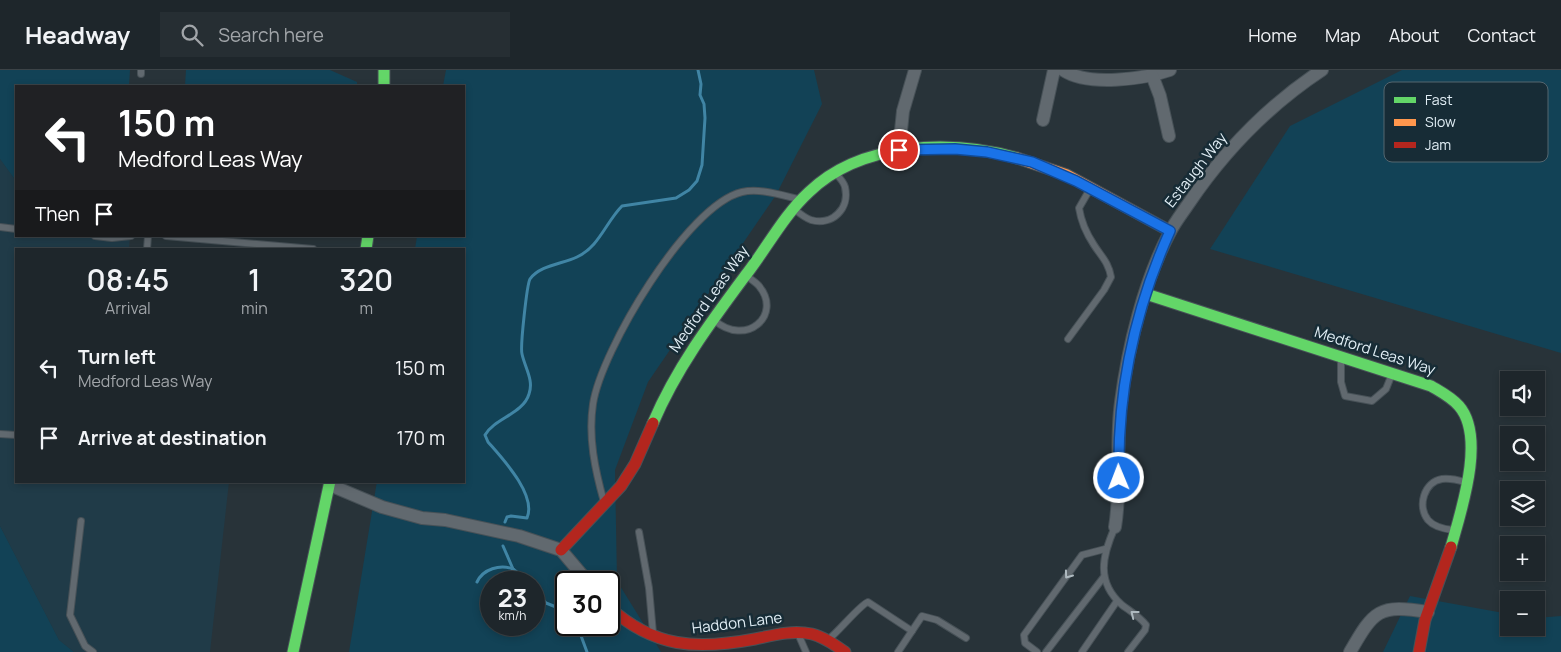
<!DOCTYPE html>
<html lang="en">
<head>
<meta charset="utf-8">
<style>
  :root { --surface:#1e262b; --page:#262e33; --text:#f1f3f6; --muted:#a1a5a9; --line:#3c4347 }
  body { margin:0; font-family:Manrope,sans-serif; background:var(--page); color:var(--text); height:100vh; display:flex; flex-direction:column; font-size:19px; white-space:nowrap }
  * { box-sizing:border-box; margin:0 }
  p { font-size:16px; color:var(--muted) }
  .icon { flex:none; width:28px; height:28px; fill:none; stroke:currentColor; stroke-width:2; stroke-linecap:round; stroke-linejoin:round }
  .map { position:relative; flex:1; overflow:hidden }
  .panel { position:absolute; left:15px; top:178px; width:450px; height:235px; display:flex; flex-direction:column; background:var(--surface); border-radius:0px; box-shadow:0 2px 8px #0003,0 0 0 1px var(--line) }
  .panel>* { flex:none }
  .banner { position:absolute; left:15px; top:15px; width:450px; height:152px; border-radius:0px; box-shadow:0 2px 8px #0003,0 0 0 1px var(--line); background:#202124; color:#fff; overflow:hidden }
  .fabs { position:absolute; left:1500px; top:301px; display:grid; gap:10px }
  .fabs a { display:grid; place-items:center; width:45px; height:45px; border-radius:0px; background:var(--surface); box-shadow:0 2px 8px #0003,0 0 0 1px var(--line); font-size:25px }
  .speed { position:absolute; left:480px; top:501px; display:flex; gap:10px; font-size:25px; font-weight:700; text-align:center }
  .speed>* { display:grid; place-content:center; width:65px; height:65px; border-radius:50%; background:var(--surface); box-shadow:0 2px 8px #0003,0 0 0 1px var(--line); line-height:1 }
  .speed small { font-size:12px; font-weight:400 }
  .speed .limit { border:2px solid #111; border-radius:8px; background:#fff; color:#111 }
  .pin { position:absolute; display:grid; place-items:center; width:42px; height:42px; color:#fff; margin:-21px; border:2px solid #fff; border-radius:50%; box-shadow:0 1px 5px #0007 }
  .me { position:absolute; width:55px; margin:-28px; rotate:359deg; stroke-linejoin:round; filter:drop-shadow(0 0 4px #0008) }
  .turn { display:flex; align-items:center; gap:18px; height:105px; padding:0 20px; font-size:22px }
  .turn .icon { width:65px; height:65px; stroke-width:2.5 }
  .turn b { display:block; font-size:35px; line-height:42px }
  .then { display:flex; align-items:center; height:48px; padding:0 20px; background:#0003; gap:10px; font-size:19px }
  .eta { display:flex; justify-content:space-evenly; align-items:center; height:85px; text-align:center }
  .eta b { font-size:30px; font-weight:600; line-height:35px }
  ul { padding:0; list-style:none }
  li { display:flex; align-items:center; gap:15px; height:70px; padding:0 20px }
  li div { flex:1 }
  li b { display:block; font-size:19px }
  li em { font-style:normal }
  header { display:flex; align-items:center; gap:30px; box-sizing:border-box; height:70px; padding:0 25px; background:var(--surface); border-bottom:1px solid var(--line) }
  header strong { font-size:24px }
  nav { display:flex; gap:28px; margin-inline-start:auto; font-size:18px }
  .search { width:350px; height:45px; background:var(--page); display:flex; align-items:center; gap:12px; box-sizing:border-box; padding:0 18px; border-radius:0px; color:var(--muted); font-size:19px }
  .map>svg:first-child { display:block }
  .built { fill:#203b48 }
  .green { fill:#124256; fill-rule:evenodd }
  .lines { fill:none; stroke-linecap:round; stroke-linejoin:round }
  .stream { stroke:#4085a5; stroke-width:3 }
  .lane-casing { stroke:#475157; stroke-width:8 }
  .street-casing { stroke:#475157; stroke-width:14 }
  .fast-casing { stroke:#475157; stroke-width:13 }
  .slow-casing { stroke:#475157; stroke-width:13 }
  .jam-casing { stroke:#475157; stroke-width:13 }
  .lane { stroke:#61696f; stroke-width:6 }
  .street { stroke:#61696f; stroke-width:12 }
  .fast { stroke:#63d668; stroke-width:11 }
  .slow { stroke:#ff974d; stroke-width:11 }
  .jam { stroke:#b3261e; stroke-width:11 }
  .oneway { stroke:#aeb9bf }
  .route-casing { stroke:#114b97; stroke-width:12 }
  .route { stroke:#1a73e8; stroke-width:9 }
  .labels { text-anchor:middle; stroke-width:5; stroke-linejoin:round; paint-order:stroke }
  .street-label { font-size:15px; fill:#e1eef5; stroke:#172c36 }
  .key { fill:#172c36; stroke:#54666f; stroke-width:1 }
  .key-label { font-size:14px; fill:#e1eef5 }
</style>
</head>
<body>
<header>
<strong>Headway</strong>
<div class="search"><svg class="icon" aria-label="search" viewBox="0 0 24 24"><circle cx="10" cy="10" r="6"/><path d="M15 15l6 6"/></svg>Search here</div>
<nav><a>Home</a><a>Map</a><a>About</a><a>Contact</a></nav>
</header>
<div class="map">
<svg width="1561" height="582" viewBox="0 0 1561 582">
  <rect width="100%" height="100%" fill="#283339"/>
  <polygon class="built" points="0,89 16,111 16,166 130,166 129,179 16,179 16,411 229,412 210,582 74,582 59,570 0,456"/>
  <g class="green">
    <polygon points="0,0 130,0 129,16 16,16 16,111 0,89"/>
    <polygon points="186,0 330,0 357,12 357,16 185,16"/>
    <path d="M446,0H814L822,34L776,125L648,312L615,400L617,511L661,582H349L377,411H464V179H415L417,166H464V16H443ZM491,512H534V555H491ZM566,512H609V555H566Z"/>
    <polygon points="1402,0 1561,0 1561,283 1210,179 1290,56"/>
    <polygon points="0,456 59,570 74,582 0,582"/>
    <polygon points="1410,526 1509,544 1509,558 1536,558 1536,548 1561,546 1561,582 1383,582"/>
  </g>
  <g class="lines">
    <g class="stream">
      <path d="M505,452L507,447L511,446L527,448C537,425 502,388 488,372L485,365C495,348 523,344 529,324C534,310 525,298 522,284C520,277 527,214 530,209C540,195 563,194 577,187C599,177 606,152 622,136L676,128L689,120L697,111L702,95L705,48L704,34L700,25L701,14L698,0"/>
      <polyline points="503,476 513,499 529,512"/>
      <path d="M477,512C483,499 500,494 513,499"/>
      <polyline points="534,519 546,533 566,541"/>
      <polyline points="577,555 587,582"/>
    </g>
    <g class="lane-casing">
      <g id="lane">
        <polyline points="141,4 141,0"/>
        <path d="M794,139C799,143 805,148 811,150C832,156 850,139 845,117C844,113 839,107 836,104"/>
        <polyline points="0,157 16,159"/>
        <polyline points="95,166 112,168 131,166"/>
        <polyline points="166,166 313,179"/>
        <polyline points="147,179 148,166"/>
        <path d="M714,250C746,278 783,245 759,216C756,212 750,209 747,206"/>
        <path d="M1068,269L1104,220L1111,207C1109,193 1101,186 1094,175C1086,163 1081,151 1079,138L1090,119"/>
        <polyline points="1341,289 1341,312 1345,326 1372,331 1386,319 1392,304"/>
        <polyline points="0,364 16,365"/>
        <path d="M604,432C595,400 588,367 593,334C601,281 687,135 742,122C760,118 781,125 798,129"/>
        <polyline points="81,451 70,545 85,576 93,582"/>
        <path d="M1115,457C1102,486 1096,512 1122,535C1130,541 1140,547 1146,555L1145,560L1128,582"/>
        <path d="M1453,460C1444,459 1434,457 1428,450C1417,436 1424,412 1442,409C1450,408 1458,410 1465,412"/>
        <polyline points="639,462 649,518 653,563"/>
        <polyline points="799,566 806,582"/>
        <path d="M830,568C839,561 861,534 868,532L912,561"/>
        <polyline points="898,582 922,546 937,550 966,568"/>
        <polyline points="1037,582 1025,573 1024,565 1082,485 1105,479"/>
        <polyline points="1046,582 1103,508"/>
        <polyline points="1082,582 1117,531"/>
      </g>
    </g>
    <g class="street-casing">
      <g id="street">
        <path d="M1063,0C1088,17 1144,9 1170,0"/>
        <polyline points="1152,5 1160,26 1169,66"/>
        <polyline points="1043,50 1054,0"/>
        <polyline points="899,80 903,41 915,0"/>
        <polyline points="330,415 382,437 422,448 445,450 519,466 561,480 588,512"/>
        <path d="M1115,457C1122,416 1115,374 1121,332C1128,277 1144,211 1170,162C1175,152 1183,142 1189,133C1225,80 1269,35 1322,0"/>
        <path d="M1350,582C1374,540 1379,534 1428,542"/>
      </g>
    </g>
    <g class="fast-casing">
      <g id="fast">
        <polyline points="384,0 384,16"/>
        <polyline points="366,179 368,166"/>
        <path d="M1146,224L1431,316C1441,322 1451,327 1459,336C1486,367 1461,441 1451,477"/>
        <path d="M653,353C676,299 710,253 745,206C767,178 783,146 809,122C861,72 950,69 1017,88"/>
        <polyline points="293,582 330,411"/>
      </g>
    </g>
    <g class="slow-casing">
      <polyline id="slow" points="1017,88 1067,105 1170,161"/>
    </g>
    <g class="jam-casing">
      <g id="jam">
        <polyline points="561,480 621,416 635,394 653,353"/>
        <path d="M609,537C654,578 697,580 755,569C774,565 792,560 812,564C824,567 835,575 845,582"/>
        <polyline points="1419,582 1425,550 1451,477"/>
      </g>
    </g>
    <use href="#lane" class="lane"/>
    <use href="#street" class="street"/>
    <use href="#fast" class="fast"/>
    <use href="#slow" class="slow"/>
    <use href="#jam" class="jam"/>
  </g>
  <defs><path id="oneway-chevron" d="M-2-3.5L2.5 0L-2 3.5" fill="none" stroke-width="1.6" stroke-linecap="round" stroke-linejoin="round" transform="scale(1.25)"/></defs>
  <g class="oneway">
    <use href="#oneway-chevron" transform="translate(1068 505) rotate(126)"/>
    <use href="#oneway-chevron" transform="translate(1134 544) rotate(-142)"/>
  </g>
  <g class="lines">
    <g class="route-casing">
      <path id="route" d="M899,80L955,79L987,82L1032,92L1076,111L1170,161C1134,241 1117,321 1119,408"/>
    </g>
    <use href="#route" class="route"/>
  </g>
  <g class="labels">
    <g class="street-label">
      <text transform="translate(1196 100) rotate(-52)" y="5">Estaugh Way</text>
      <text transform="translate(709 229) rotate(-55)" y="5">Medford Leas Way</text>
      <text transform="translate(1375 281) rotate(18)" y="5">Medford Leas Way</text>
      <text transform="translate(737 553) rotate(-7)" y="5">Haddon Lane</text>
    </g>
  </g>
  <rect x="1384" y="12" width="164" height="80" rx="8" class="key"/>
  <rect x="1394" y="27" width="22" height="6" fill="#63d668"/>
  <rect x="1394" y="49" width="22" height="7" fill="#ff974d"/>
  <rect x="1394" y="72" width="22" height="6" fill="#b3261e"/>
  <g class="key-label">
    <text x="1425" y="35">Fast</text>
    <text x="1425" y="57">Slow</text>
    <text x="1425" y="80">Jam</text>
  </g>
</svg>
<div class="fabs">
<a><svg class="icon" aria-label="sound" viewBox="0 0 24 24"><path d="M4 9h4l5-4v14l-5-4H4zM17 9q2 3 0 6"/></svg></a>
<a><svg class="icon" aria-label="search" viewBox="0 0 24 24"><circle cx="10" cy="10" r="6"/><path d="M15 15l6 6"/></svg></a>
<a><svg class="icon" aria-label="layers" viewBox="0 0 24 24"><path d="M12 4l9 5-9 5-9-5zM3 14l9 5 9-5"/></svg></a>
<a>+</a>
<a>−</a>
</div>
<div class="speed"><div>23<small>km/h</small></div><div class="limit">30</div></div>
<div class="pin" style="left:899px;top:80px;background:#d93025"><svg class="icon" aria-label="arrive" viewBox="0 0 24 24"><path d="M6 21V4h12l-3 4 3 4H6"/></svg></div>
<svg class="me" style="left:1119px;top:408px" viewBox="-20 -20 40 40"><circle r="17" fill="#1a73e8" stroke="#fff" stroke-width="3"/><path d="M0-11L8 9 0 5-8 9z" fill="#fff"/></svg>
<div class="banner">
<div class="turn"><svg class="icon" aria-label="left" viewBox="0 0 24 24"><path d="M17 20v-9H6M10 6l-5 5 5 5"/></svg><div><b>150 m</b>Medford Leas Way</div></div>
<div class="then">Then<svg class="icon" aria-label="arrive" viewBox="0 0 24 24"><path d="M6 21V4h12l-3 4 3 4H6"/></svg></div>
</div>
<section class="panel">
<div class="eta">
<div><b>08:45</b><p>Arrival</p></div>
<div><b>1</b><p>min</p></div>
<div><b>320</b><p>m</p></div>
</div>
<ul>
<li><svg class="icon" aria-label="left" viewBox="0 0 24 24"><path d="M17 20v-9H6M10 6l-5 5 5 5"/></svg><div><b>Turn left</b><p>Medford Leas Way</p></div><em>150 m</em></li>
<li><svg class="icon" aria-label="arrive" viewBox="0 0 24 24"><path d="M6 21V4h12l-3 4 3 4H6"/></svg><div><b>Arrive at destination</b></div><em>170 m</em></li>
</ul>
</section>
</div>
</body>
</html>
